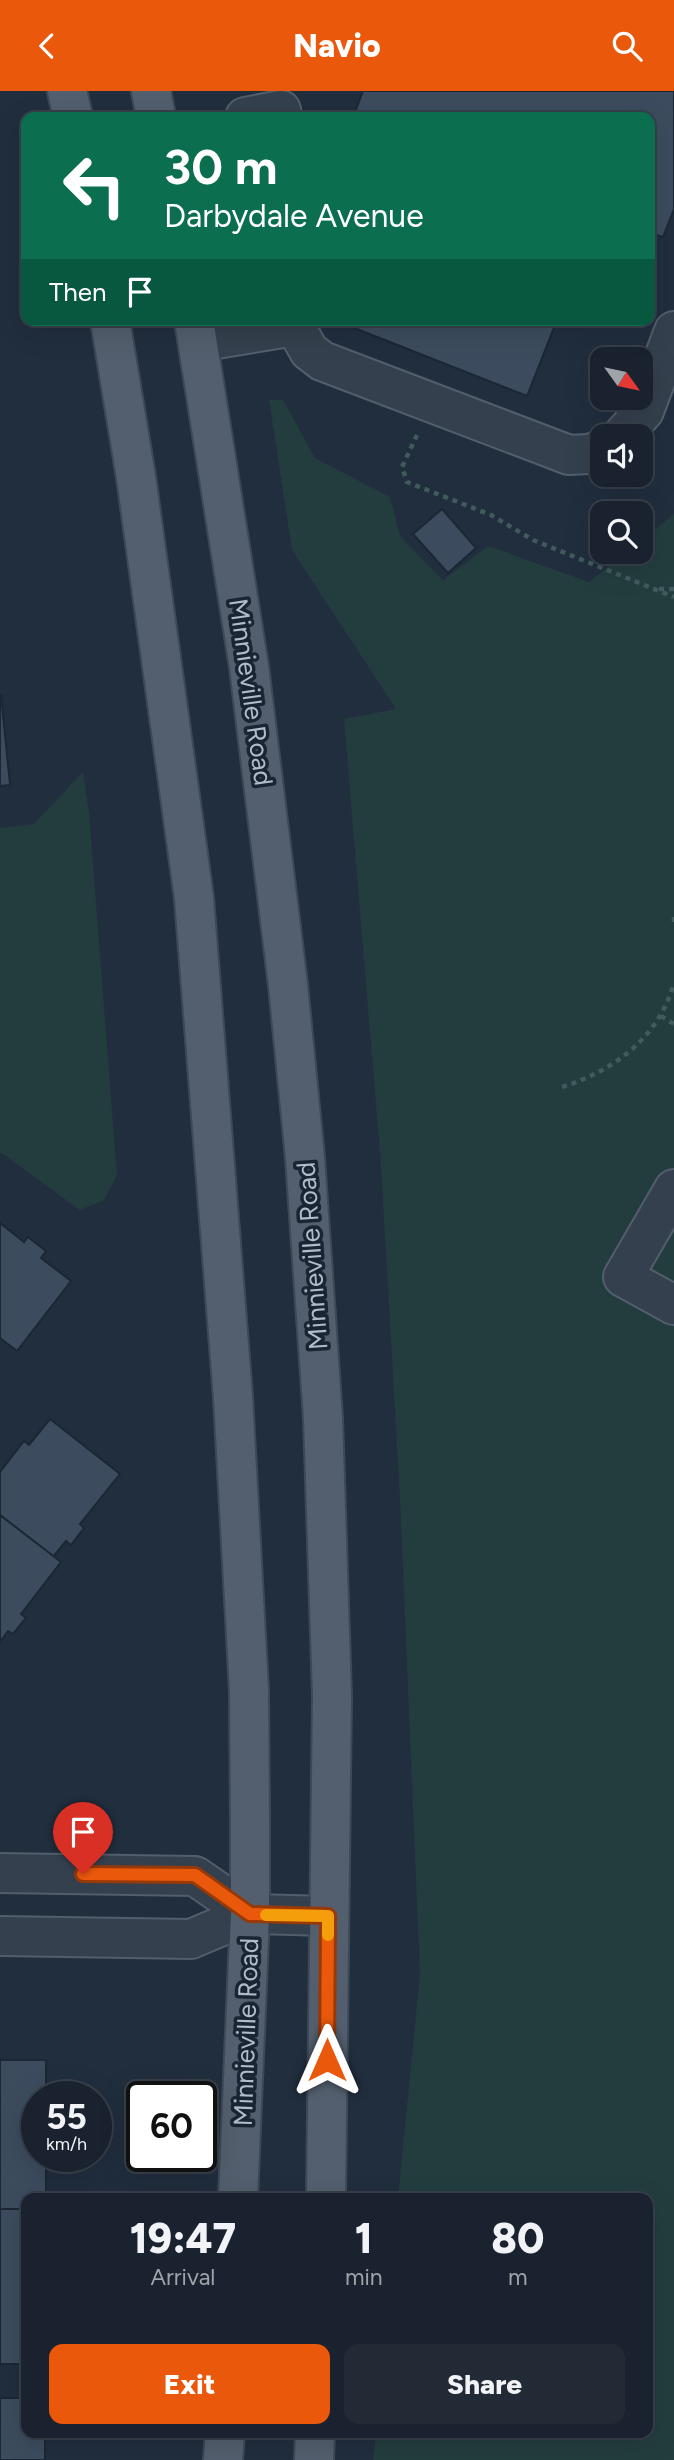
<!DOCTYPE html>
<html lang="en">
<head>
<meta charset="utf-8">
<style>
  :root { --surface:#19222e; --page:#222a36; --text:#f1f3f6; --muted:#9fa4aa; --line:#373f4a; --accent:#ea580c }
  body { margin:0; font-family:Figtree,sans-serif; background:var(--page); color:var(--text); height:100vh; display:flex; flex-direction:column; font-size:26px; white-space:nowrap }
  * { box-sizing:border-box; margin:0 }
  p { font-size:23px; color:var(--muted) }
  .icon { flex:none; width:38px; height:38px; fill:none; stroke:currentColor; stroke-width:2; stroke-linecap:round; stroke-linejoin:round }
  .map { position:relative; flex:1; overflow:hidden }
  .side { position:absolute; left:21px; top:2102px; width:632px; height:245px; display:flex; flex-direction:column; background:var(--surface); border-radius:14px; box-shadow:0 7px 28px #0002,0 0 0 2px var(--line) }
  .side>* { flex:none }
  .guide { position:absolute; left:21px; top:21px; width:634px; height:214px; border-radius:14px; box-shadow:0 7px 28px #0002,0 0 0 2px var(--line); background:#0b6e4f; color:#fff; overflow:hidden }
  .needle { width:46px; rotate:123deg }
  .buttons { position:absolute; left:590px; top:256px; display:grid; gap:14px }
  .buttons a { display:grid; place-items:center; width:63px; height:63px; border-radius:14px; background:var(--surface); box-shadow:0 7px 28px #0002,0 0 0 2px var(--line); font-size:35px }
  .speed { position:absolute; left:21px; top:1990px; display:flex; gap:14px; font-size:35px; font-weight:700; text-align:center }
  .speed>* { display:grid; place-content:center; width:91px; height:91px; border-radius:50%; background:var(--surface); box-shadow:0 7px 28px #0002,0 0 0 2px var(--line); line-height:1 }
  .speed small { font-size:18px; font-weight:400 }
  .speed .limit { border:4px solid #111; border-radius:10px; background:#fff; color:#111 }
  .pin { position:absolute; display:grid; place-items:center; width:60px; height:60px; color:#fff; margin:-72px -30px; border-radius:50% 50% 50% 0; rotate:-45deg; box-shadow:0 0 7px #0007 }
  .pin .icon { rotate:45deg }
  .me { position:absolute; width:77px; margin:-38px; rotate:0deg; stroke-linejoin:round; filter:drop-shadow(0 0 5px #0008) }
  .turn { display:flex; align-items:center; gap:24px; height:147px; padding:0 28px; font-size:32px }
  .turn .icon { width:91px; height:91px; stroke-width:2.5 }
  .turn b { display:block; font-size:49px; line-height:60px }
  .then { display:flex; align-items:center; height:66px; padding:0 28px; background:#0003; gap:14px; font-size:26px }
  .eta { display:flex; justify-content:space-evenly; align-items:center; height:119px; text-align:center }
  .eta b { font-size:42px; font-weight:800; line-height:49px }
  .button { display:flex; gap:14px; margin-top:auto; padding:14px 28px }
  .button a { flex:1; height:80px; border-radius:14px; background:var(--accent); color:#fff; font-size:28px; font-weight:800; line-height:80px; text-align:center }
  .button a+a { background:var(--page); color:var(--text) }
  header { display:flex; justify-content:space-between; align-items:center; height:91px; padding:0 28px; background:var(--accent); color:#fff; font-size:32px; font-weight:800 }
  .map>svg:first-child { display:block }
  .green { fill:#233d3f }
  .building { fill:#3c4c5e; stroke:#1c2735; stroke-width:2 }
  .lines { fill:none; stroke-linecap:round; stroke-linejoin:round }
  .minor-casing { stroke:#535e6c; stroke-width:42 }
  .major-casing { stroke:#3e4957; stroke-width:42 }
  .path { stroke:#415a5c; stroke-width:4.5; stroke-dasharray:5 5; stroke-linecap:butt }
  .minor { stroke:#35404e; stroke-width:38 }
  .major { stroke:#535f6e; stroke-width:38 }
  .route-casing { stroke:#983908; stroke-width:18 }
  .route { stroke:#ea580c; stroke-width:12 }
  .slow { stroke:#f59e0b; stroke-width:12 }
  .labels { text-anchor:middle; stroke-width:7; stroke-linejoin:round; paint-order:stroke }
  .street-label { font-size:26px; fill:#b1bbca; stroke:#1a2533 }
</style>
</head>
<body>
<header><svg class="icon" aria-label="back" viewBox="0 0 24 24"><path d="M15 5l-7 7 7 7"/></svg>Navio<svg class="icon" aria-label="search" viewBox="0 0 24 24"><circle cx="10" cy="10" r="6"/><path d="M15 15l6 6"/></svg></header>
<div class="map">
<svg width="674" height="2369" viewBox="0 0 674 2369">
  <rect width="100%" height="100%" fill="#212e3e"/>
  <g class="green">
    <polygon points="269,309 283,309 315,367 390,406 400,445 443,489 488,455 589,491 627,460 640,460 641,449 674,423 674,2369 373,2369 376,2342 648,2342 648,2107 398,2107 420,1883 400,1407 381,1074 344,628 396,618 292,459"/>
    <polygon points="83,681 89,722 117,1084 104,1109 80,1119 0,1061 0,737 34,733"/>
  </g>
  <g class="building">
    <polygon points="363,0 674,0 674,118 663,146 649,142 649,26 353,26"/>
    <polygon points="334,229 557,229 527,305"/>
    <polygon points="442,418 476,457 448,482 413,443"/>
    <polygon points="1,604 10,694 0,695 0,604"/>
    <polygon points="0,1132 24,1151 28,1146 46,1160 41,1167 71,1190 17,1260 0,1247"/>
    <polygon points="50,1328 120,1383 80,1433 84,1437 71,1454 66,1450 53,1466 0,1424 0,1381 24,1350 29,1354"/>
    <polygon points="0,1424 61,1471 21,1523 26,1527 13,1543 8,1540 0,1551"/>
    <polygon points="0,1969 46,1969 46,2006 37,2006 37,2065 46,2065 46,2107 26,2107 26,2118 0,2118"/>
    <rect x="0" y="2118" width="26" height="155"/>
    <polygon points="0,2307 26,2307 26,2342 45,2342 45,2369 0,2369"/>
  </g>
  <g class="lines">
    <g class="minor-casing">
      <g id="minor">
        <polyline points="245,26 281,19 282,26"/>
        <polyline points="295,235 309,260 322,270 569,364 588,363 602,359"/>
        <polyline points="198,251 295,235 295,229"/>
        <polyline points="622,345 644,320 674,240"/>
        <polyline points="674,1098 623,1186 674,1214"/>
        <polyline points="0,1782 195,1785 250,1823"/>
        <polyline points="0,1845 191,1848 250,1823 328,1825"/>
      </g>
    </g>
    <g class="major-casing">
      <g id="major">
        <polyline points="67,0 73,26"/>
        <polyline points="151,0 156,26"/>
        <polyline points="110,229 136,386 194,807 233,1306 249,1600 250,1732 250,1823 238,2107"/>
        <polyline points="194,229 249,576 288,894 305,1067 323,1327 332,1605 326,2107"/>
        <polyline points="223,2369 225,2342"/>
        <polyline points="314,2369 315,2342"/>
      </g>
    </g>
    <g class="path">
      <polyline points="417,344 402,376 407,391 491,424 533,449 674,506"/>
      <polyline points="659,498 674,498"/>
      <polyline points="674,826 674,834"/>
      <polyline points="661,925 674,933"/>
      <path d="M562,996C614,980 659,946 674,892"/>
    </g>
    <use href="#minor" class="minor"/>
    <use href="#major" class="major"/>
  </g>
  <g class="lines">
    <g class="route-casing">
      <polyline id="route" points="83,1783 195,1784 250,1823 328,1825 327,1969"/>
    </g>
    <use href="#route" class="route"/>
    <polyline class="slow" points="266,1824 328,1825 328,1844"/>
  </g>
  <g class="labels">
    <g class="street-label">
      <text transform="translate(251 601) rotate(82)" y="9">Minnieville Road</text>
      <text transform="translate(312 1165) rotate(-94)" y="9">Minnieville Road</text>
      <text transform="translate(246 1941) rotate(-88)" y="9">Minnieville Road</text>
    </g>
  </g>
</svg>
<div class="buttons">
<a><svg class="needle" viewBox="-14 -14 28 28"><path d="M0-13l5 13h-10z" fill="#e53935"/><path d="M0 13l5-13h-10z" fill="#9fa4aa"/></svg></a>
<a><svg class="icon" aria-label="sound" viewBox="0 0 24 24"><path d="M4 9h4l5-4v14l-5-4H4zM17 9q2 3 0 6"/></svg></a>
<a><svg class="icon" aria-label="search" viewBox="0 0 24 24"><circle cx="10" cy="10" r="6"/><path d="M15 15l6 6"/></svg></a>
</div>
<div class="speed"><div>55<small>km/h</small></div><div class="limit">60</div></div>
<div class="pin" style="left:83px;top:1783px;background:#d93025"><svg class="icon" aria-label="arrive" viewBox="0 0 24 24"><path d="M6 21V4h12l-3 4 3 4H6"/></svg></div>
<svg class="me" style="left:327px;top:1969px" viewBox="-20 -20 40 40"><path d="M0-17L14 15 0 8-14 15z" fill="#ea580c" stroke="#fff" stroke-width="4"/></svg>
<div class="guide">
<div class="turn"><svg class="icon" aria-label="left" viewBox="0 0 24 24"><path d="M17 20v-9H6M10 6l-5 5 5 5"/></svg><div><b>30 m</b>Darbydale Avenue</div></div>
<div class="then">Then<svg class="icon" aria-label="arrive" viewBox="0 0 24 24"><path d="M6 21V4h12l-3 4 3 4H6"/></svg></div>
</div>
<section class="side">
<div class="eta">
<div><b>19:47</b><p>Arrival</p></div>
<div><b>1</b><p>min</p></div>
<div><b>80</b><p>m</p></div>
</div>
<div class="button"><a>Exit</a><a>Share</a></div>
</section>
</div>
</body>
</html>
